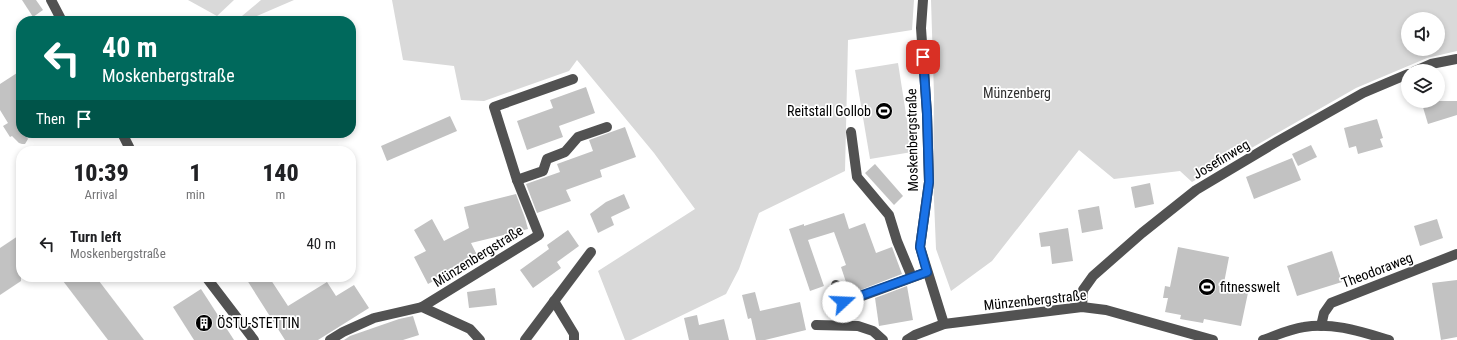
<!DOCTYPE html>
<html lang="en">
<head>
<meta charset="utf-8">
<style>
  :root { --surface:#fff; --page:#f6f6f6; --text:#202124; --muted:#757577 }
  body { margin:0; font-family:"Roboto Condensed",sans-serif; background:var(--page); color:var(--text); height:100vh; display:flex; flex-direction:column; font-size:15px; white-space:nowrap }
  * { box-sizing:border-box; margin:0 }
  p { font-size:13px; color:var(--muted) }
  .icon { flex:none; width:22px; height:22px; fill:none; stroke:currentColor; stroke-width:2; stroke-linecap:round; stroke-linejoin:round }
  .map { position:relative; flex:1; overflow:hidden }
  .details { position:absolute; left:16px; top:146px; width:340px; height:136px; display:flex; flex-direction:column; background:var(--surface); border-radius:16px; box-shadow:0 2px 6px #0003 }
  .details>* { flex:none }
  .hud { position:absolute; left:16px; top:16px; width:340px; height:122px; border-radius:16px; box-shadow:0 2px 6px #0003; background:#00695c; color:#fff; overflow:hidden }
  .buttons { position:absolute; left:1401px; top:12px; display:grid; gap:8px }
  .buttons a { display:grid; place-items:center; width:44px; height:44px; border-radius:50%; background:var(--surface); box-shadow:0 2px 6px #0003; font-size:20px }
  .pin { position:absolute; display:grid; place-items:center; width:34px; height:34px; color:#fff; margin:-17px; border-radius:8px; box-shadow:0 2px 6px #0006 }
  .me { position:absolute; width:44px; margin:-22px; rotate:70deg; stroke-linejoin:round; filter:drop-shadow(0 0 3px #0008) }
  .turn { display:flex; align-items:center; gap:14px; height:84px; padding:0 20px; font-size:18px }
  .turn .icon { width:52px; height:52px; stroke-width:2.5 }
  .turn b { display:block; font-size:28px; line-height:34px }
  .then { display:flex; align-items:center; height:38px; padding:0 20px; background:#0003; gap:8px; font-size:15px }
  .eta { display:flex; justify-content:space-evenly; align-items:center; height:68px; text-align:center }
  .eta b { font-size:24px; font-weight:800; line-height:28px }
  ul { padding:0; list-style:none }
  li { display:flex; align-items:center; gap:12px; height:60px; padding:0 20px }
  li div { flex:1 }
  li b { display:block; font-size:15px }
  li em { font-style:normal }
  .map>svg:first-child { display:block }
  .green { fill:#d9d9d9; fill-rule:evenodd }
  .building { fill:#c2c2c2 }
  .lines { fill:none; stroke-linecap:round; stroke-linejoin:round }
  .minor { stroke:#525252; stroke-width:10 }
  .route-casing { stroke:#114b97; stroke-width:10 }
  .route { stroke:#1a73e8; stroke-width:7 }
  .labels { text-anchor:middle; stroke-width:3.5; stroke-linejoin:round; paint-order:stroke }
  .park-label { font-size:14px; fill:#303030; stroke:#fff }
  .poi-label { font-size:14px; fill:#000; stroke:#fff; text-anchor:start }
  .street-label { font-size:14px; fill:#000; stroke:#fff }
</style>
</head>
<body>
<div class="map">
<svg width="1457" height="340" viewBox="0 0 1457 340">
  <rect width="100%" height="100%" fill="#fff"/>
  <g class="green">
    <polygon points="188,0 234,0 217,16"/>
    <polygon points="261,0 294,0 245,21 236,21"/>
    <polygon points="392,0 914,0 912,30 848,40 845,171 759,213 739,269 726,294 631,340 625,340 598,271 695,209 654,153 577,60 569,71 484,101 461,100 454,66 403,60"/>
    <path d="M931,0H1457V51L1427,58L1356,88L1192,182L1180,171L1114,179L1079,150L992,261L951,291L936,249L933,176L934,95ZM1408,19H1438V49H1408Z"/>
    <polygon points="898,63 912,152 870,159 855,70"/>
  </g>
  <g class="building">
    <polygon points="22,0 36,0 43,10 33,17"/>
    <polygon points="17,73 21,79 21,133 25,133 28,139 25,144 22,144 19,143 12,136 10,137 3,126 8,123 0,110 0,84"/>
    <polygon points="586,87 595,113 559,126 563,137 527,150 517,121 553,108 550,100"/>
    <polygon points="1433,101 1457,101 1457,115 1428,124 1422,104"/>
    <polygon points="450,116 457,131 387,161 381,146"/>
    <polygon points="1377,119 1383,138 1380,139 1383,147 1358,154 1356,146 1349,148 1344,128"/>
    <polygon points="625,127 636,157 600,170 602,177 566,190 571,201 537,213 526,184 560,172 557,164 593,151 589,140"/>
    <polygon points="1311,145 1317,157 1298,166 1292,154"/>
    <polygon points="1292,158 1301,180 1254,199 1246,177"/>
    <polygon points="875,164 903,196 894,205 865,173"/>
    <polygon points="1150,183 1154,204 1135,208 1131,187"/>
    <polygon points="516,194 525,218 528,229 471,243 478,257 428,284 414,257 426,251 414,230 432,219 444,241 469,228 464,207"/>
    <polygon points="624,194 630,208 611,217 614,225 598,233 590,214 606,202"/>
    <polygon points="1099,206 1103,229 1082,233 1078,210"/>
    <polygon points="844,213 849,229 865,223 876,253 892,247 902,274 850,294 841,267 846,265 834,232 808,240 824,286 810,291 789,229 804,224 804,226"/>
    <polygon points="1437,219 1443,238 1420,246 1414,226"/>
    <polygon points="1068,228 1073,261 1052,264 1050,246 1041,247 1039,233"/>
    <polygon points="568,230 579,246 557,262 561,268 533,288 520,270 549,249 547,245"/>
    <polygon points="21,234 21,281 0,295 0,248"/>
    <polygon points="1178,247 1229,257 1224,283 1249,288 1241,326 1204,319 1203,323 1180,319 1181,315 1165,312 1168,298 1163,298 1165,286 1170,287"/>
    <polygon points="1332,251 1342,282 1297,296 1287,266"/>
    <polygon points="60,277 96,277 144,340 108,340"/>
    <polygon points="245,277 269,277 288,306 327,282 336,296 354,285 369,308 318,340 285,340"/>
    <polygon points="1457,280 1457,337 1441,340 1432,283"/>
    <polygon points="907,286 913,320 879,326 875,298"/>
    <polygon points="495,288 497,305 469,308 467,292"/>
    <polygon points="201,289 234,340 194,340 173,307"/>
    <polygon points="755,292 760,311 800,302 806,330 765,340 756,340 751,318 748,319 742,295"/>
    <polygon points="697,315 699,325 724,319 729,340 689,340 684,318"/>
    <polygon points="413,316 419,335 403,340 344,340 350,336 399,319"/>
  </g>
  <g class="lines">
    <g class="minor">
      <polyline points="51,0 62,21"/>
      <polyline points="923,0 921,28 927,114 929,182 920,247 944,324"/>
      <polyline points="1415,71 1431,64 1457,59"/>
      <polyline points="851,132 857,177 889,215 897,241 912,277"/>
      <polyline points="122,133 131,151"/>
      <polyline points="517,180 543,171 547,159 565,152 578,137 607,127"/>
      <polyline points="206,277 254,340"/>
      <polyline points="836,285 843,303 927,272"/>
      <polyline points="554,301 574,334 574,340"/>
      <polyline points="422,307 539,235 517,180 494,107 573,79"/>
      <polyline points="1082,307 1083,290 1093,276 1142,233 1196,190 1278,141 1363,93 1408,74"/>
      <polyline points="816,325 858,326 873,331 883,340"/>
      <polyline points="1321,326 1324,313 1331,303 1457,254"/>
      <polyline points="330,340 343,332 374,318 422,307 470,329 480,340"/>
      <polyline points="525,340 591,252"/>
      <polyline points="907,340 915,335 944,324 1082,307 1106,310 1213,340"/>
      <path d="M1263,340C1277,335 1290,329 1304,327C1333,322 1362,332 1389,340"/>
    </g>
  </g>
  <g class="lines">
    <g class="route-casing">
      <polyline id="route" points="843,302 927,272 920,247 929,182 927,114 923,57"/>
    </g>
    <use href="#route" class="route"/>
  </g>
  <defs>
    <g id="stadium-disc" transform="scale(0.9)"><circle r="9.5" fill="#000" stroke="#fff"/><path d="M0-5a6.5 5 0 1 0 0 10a6.5 5 0 1 0 0-10ZM-3.5-1.8h7v3.6h-7Z" fill="#fff"/></g>
    <g id="building-disc" transform="scale(0.9)"><circle r="9.5" fill="#000" stroke="#fff"/><path d="M-4-6H4V6H1V3H-1V6H-4ZM-2.5-4.3h1.7v1.8h-1.7ZM.8-4.3h1.7v1.8H.8ZM-2.5-1h1.7V.8h-1.7ZM.8-1h1.7V.8H.8Z" fill="#fff"/></g>
  </defs>
  <g fill-rule="evenodd">
    <use href="#stadium-disc" x="884" y="111"/>
    <use href="#stadium-disc" x="1207" y="287"/>
    <use href="#building-disc" x="204" y="323"/>
  </g>
  <g class="labels">
    <g class="park-label">
      <text x="1017" y="98">Münzenberg</text>
    </g>
    <g class="poi-label">
      <text x="871" y="116" text-anchor="end">Reitstall Gollob</text>
      <text x="1220" y="292">fitnesswelt</text>
      <text x="217" y="328">ÖSTU-STETTIN</text>
    </g>
    <g class="street-label">
      <text transform="translate(912 140) rotate(-91)" y="5">Moskenbergstraße</text>
      <text transform="translate(1221 159) rotate(-31)" y="5">Josefinweg</text>
      <text transform="translate(478 256) rotate(-32)" y="5">Münzenbergstraße</text>
      <text transform="translate(1377 270) rotate(-21)" y="5">Theodoraweg</text>
      <text transform="translate(1035 300) rotate(-6)" y="5">Münzenbergstraße</text>
    </g>
  </g>
</svg>
<div class="buttons">
<a><svg class="icon" aria-label="sound" viewBox="0 0 24 24"><path d="M4 9h4l5-4v14l-5-4H4zM17 9q2 3 0 6"/></svg></a>
<a><svg class="icon" aria-label="layers" viewBox="0 0 24 24"><path d="M12 4l9 5-9 5-9-5zM3 14l9 5 9-5"/></svg></a>
</div>
<div class="pin" style="left:923px;top:57px;background:#d93025"><svg class="icon" aria-label="arrive" viewBox="0 0 24 24"><path d="M6 21V4h12l-3 4 3 4H6"/></svg></div>
<svg class="me" style="left:843px;top:302px" viewBox="-20 -20 40 40"><circle r="19" fill="#fff"/><path d="M0-13L10 11 0 6-10 11z" fill="#1a73e8"/></svg>
<div class="hud">
<div class="turn"><svg class="icon" aria-label="left" viewBox="0 0 24 24"><path d="M17 20v-9H6M10 6l-5 5 5 5"/></svg><div><b>40 m</b>Moskenbergstraße</div></div>
<div class="then">Then<svg class="icon" aria-label="arrive" viewBox="0 0 24 24"><path d="M6 21V4h12l-3 4 3 4H6"/></svg></div>
</div>
<section class="details">
<div class="eta">
<div><b>10:39</b><p>Arrival</p></div>
<div><b>1</b><p>min</p></div>
<div><b>140</b><p>m</p></div>
</div>
<ul>
<li><svg class="icon" aria-label="left" viewBox="0 0 24 24"><path d="M17 20v-9H6M10 6l-5 5 5 5"/></svg><div><b>Turn left</b><p>Moskenbergstraße</p></div><em>40 m</em></li>
</ul>
</section>
</div>
</body>
</html>
